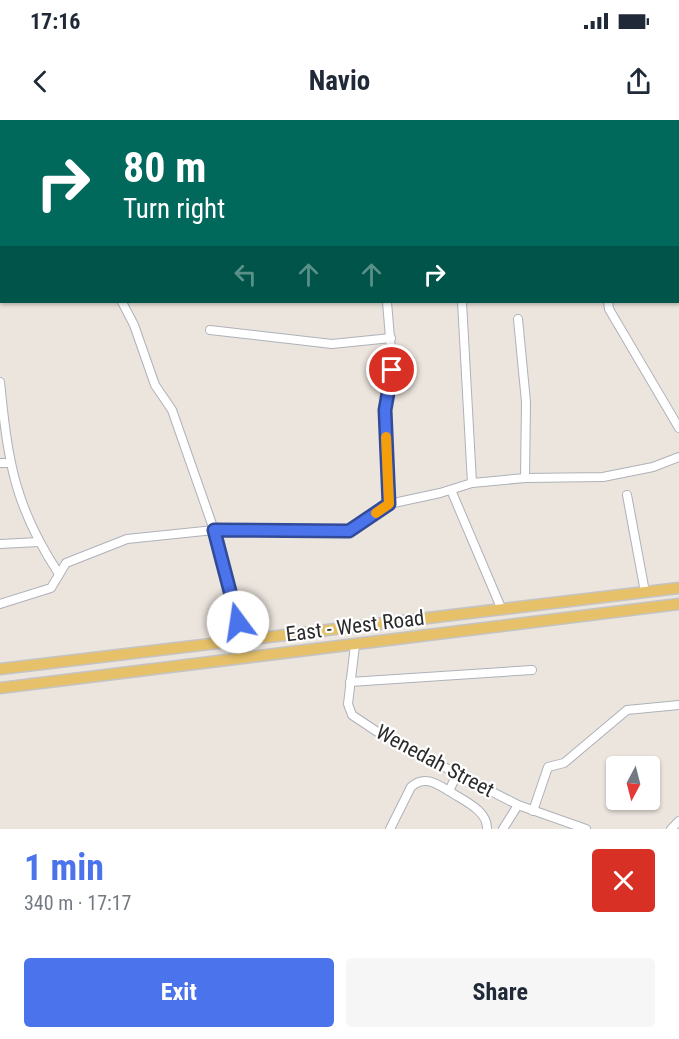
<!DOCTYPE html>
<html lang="en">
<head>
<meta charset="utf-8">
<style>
  :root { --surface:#fff; --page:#f6f6f7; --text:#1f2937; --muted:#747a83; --accent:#4b73ec }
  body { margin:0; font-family:"Roboto Condensed",sans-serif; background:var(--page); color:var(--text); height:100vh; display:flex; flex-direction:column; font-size:22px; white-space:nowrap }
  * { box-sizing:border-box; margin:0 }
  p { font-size:20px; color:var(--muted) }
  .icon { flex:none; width:33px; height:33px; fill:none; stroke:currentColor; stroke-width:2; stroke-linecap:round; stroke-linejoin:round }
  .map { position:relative; height:709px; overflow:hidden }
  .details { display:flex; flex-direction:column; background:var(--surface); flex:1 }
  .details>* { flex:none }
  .banner { position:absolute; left:0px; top:0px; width:680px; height:183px; box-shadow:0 2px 4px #0004; background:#00695c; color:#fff; overflow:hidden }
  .needle { width:39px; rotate:187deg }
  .controls { position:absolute; left:606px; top:636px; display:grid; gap:12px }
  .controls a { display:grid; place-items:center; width:54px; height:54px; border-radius:6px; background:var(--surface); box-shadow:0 2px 4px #0004; font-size:30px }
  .pin { position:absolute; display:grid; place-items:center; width:51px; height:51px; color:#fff; margin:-26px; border:3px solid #fff; border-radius:50%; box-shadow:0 2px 6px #0007 }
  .me { position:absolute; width:66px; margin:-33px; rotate:346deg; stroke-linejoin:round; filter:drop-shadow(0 0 4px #0008) }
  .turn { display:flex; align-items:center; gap:21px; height:126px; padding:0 24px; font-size:27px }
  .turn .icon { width:78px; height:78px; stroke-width:2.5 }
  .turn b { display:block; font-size:42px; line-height:51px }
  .lanes { display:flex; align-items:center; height:57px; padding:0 24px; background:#0003; justify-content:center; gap:30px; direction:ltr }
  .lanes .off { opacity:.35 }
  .round { display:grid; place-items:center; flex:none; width:63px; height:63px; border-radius:6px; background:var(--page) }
  .headline { display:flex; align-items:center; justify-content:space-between; height:102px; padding:0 24px }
  h1 { font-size:36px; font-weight:700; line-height:45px; color:var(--accent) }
  .cta { display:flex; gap:12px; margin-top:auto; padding:12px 24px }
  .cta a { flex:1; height:69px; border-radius:6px; background:var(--accent); color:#fff; font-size:24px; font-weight:700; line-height:69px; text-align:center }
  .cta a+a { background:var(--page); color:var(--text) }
  .status { display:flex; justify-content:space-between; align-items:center; height:42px; padding:0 30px; background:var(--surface); direction:ltr }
  .status svg { height:16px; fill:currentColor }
  header { display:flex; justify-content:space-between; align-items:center; height:78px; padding:0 24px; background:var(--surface); font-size:27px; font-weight:700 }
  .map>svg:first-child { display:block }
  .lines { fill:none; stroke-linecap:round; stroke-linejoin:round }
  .minor-casing { stroke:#afb1ba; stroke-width:10 }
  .major-casing { stroke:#c4c4c4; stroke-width:13 }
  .minor { stroke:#fff; stroke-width:8 }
  .major { stroke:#e6c169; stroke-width:10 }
  .route-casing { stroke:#314b99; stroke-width:15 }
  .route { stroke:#4b73ec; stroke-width:10 }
  .slow { stroke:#f59e0b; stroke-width:10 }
  .labels { text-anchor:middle; stroke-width:4.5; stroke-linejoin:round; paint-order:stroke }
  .street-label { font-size:21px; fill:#2b2b2b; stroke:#fff }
</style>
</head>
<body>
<div class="status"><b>17:16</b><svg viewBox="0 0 49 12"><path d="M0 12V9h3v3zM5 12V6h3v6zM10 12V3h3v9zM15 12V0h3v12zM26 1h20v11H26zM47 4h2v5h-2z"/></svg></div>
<header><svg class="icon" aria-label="back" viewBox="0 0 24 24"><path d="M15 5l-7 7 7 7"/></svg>Navio<svg class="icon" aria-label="share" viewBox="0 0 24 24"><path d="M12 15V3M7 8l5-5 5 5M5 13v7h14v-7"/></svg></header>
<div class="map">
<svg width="679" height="709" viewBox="0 0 679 709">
  <rect width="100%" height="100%" fill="#ece5de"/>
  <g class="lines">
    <g class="minor-casing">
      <g id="minor">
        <polyline points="42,0 42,2"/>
        <polyline points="126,0 126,2"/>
        <polyline points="249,2 249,0"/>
        <polyline points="315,2 315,0"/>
        <polyline points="402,2 403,0"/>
        <polyline points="0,128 2,128"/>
        <polyline points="122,182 134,205 155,265 172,290 214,410 242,520"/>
        <polyline points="387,182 392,242 385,290 389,384"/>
        <polyline points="462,182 472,363"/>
        <polyline points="608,182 609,189 679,308"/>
        <polyline points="518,199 526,282 525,358"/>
        <polyline points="210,210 332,224 391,218"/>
        <path d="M0,262C8,341 14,386 59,454"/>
        <polyline points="0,343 9,343"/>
        <polyline points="451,370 502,490"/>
        <polyline points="627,375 645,472"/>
        <polyline points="0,424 39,422"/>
        <polyline points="0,484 51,468 66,443 127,419 214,410 349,411 389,384 440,373 472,363 525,358 603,357 653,347 679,337"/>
        <polyline points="355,525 348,584 352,595 382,615 518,685 586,709"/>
        <polyline points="350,562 532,550"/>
        <path d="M449,671C462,680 488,690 487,709"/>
        <polyline points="533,691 548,647 564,643 627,590 679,585"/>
        <path d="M390,709L411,667C424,655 436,663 449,671L457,654"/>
        <polyline points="503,709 518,685"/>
        <polyline points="671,709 679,701"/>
      </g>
    </g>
    <g class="major-casing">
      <g id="major">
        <polyline points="0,549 679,468"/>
        <polyline points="0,568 679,484"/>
      </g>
    </g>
    <use href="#minor" class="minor"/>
    <use href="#major" class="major"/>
  </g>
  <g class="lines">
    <g class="route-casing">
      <polyline id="route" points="238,502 214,410 349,411 389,384 385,290 392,250"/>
    </g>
    <use href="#route" class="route"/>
    <polyline class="slow" points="376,393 389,384 386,317"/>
  </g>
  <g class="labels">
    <g class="street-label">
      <text transform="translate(355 506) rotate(-7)" y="7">East - West Road</text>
      <text transform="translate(435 641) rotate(28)" y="7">Wenedah Street</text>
    </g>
  </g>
</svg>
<div class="controls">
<a><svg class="needle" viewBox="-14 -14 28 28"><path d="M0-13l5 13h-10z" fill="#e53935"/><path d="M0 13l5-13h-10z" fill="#747a83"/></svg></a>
</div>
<div class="pin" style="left:392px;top:250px;background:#d93025"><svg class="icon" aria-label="arrive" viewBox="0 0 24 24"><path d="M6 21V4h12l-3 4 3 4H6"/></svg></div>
<svg class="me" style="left:238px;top:502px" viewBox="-20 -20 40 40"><circle r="19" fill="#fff"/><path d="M0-13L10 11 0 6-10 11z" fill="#4b73ec"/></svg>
<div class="banner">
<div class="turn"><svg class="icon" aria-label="right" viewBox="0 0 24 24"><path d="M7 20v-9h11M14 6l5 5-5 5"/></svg><div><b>80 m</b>Turn right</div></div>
<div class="lanes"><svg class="icon off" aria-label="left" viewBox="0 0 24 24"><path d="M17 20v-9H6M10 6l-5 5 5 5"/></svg><svg class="icon off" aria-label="ahead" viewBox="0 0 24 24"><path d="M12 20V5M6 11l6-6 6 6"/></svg><svg class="icon off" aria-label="ahead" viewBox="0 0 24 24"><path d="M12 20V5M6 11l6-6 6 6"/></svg><svg class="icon" aria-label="right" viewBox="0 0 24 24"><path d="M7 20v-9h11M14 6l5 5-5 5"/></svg></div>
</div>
</div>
<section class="details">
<div class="headline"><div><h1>1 min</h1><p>340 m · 17:17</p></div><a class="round" style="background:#d93025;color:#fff"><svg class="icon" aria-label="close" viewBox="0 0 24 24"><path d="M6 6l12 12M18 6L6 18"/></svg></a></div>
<div class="cta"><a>Exit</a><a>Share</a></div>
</section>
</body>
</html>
